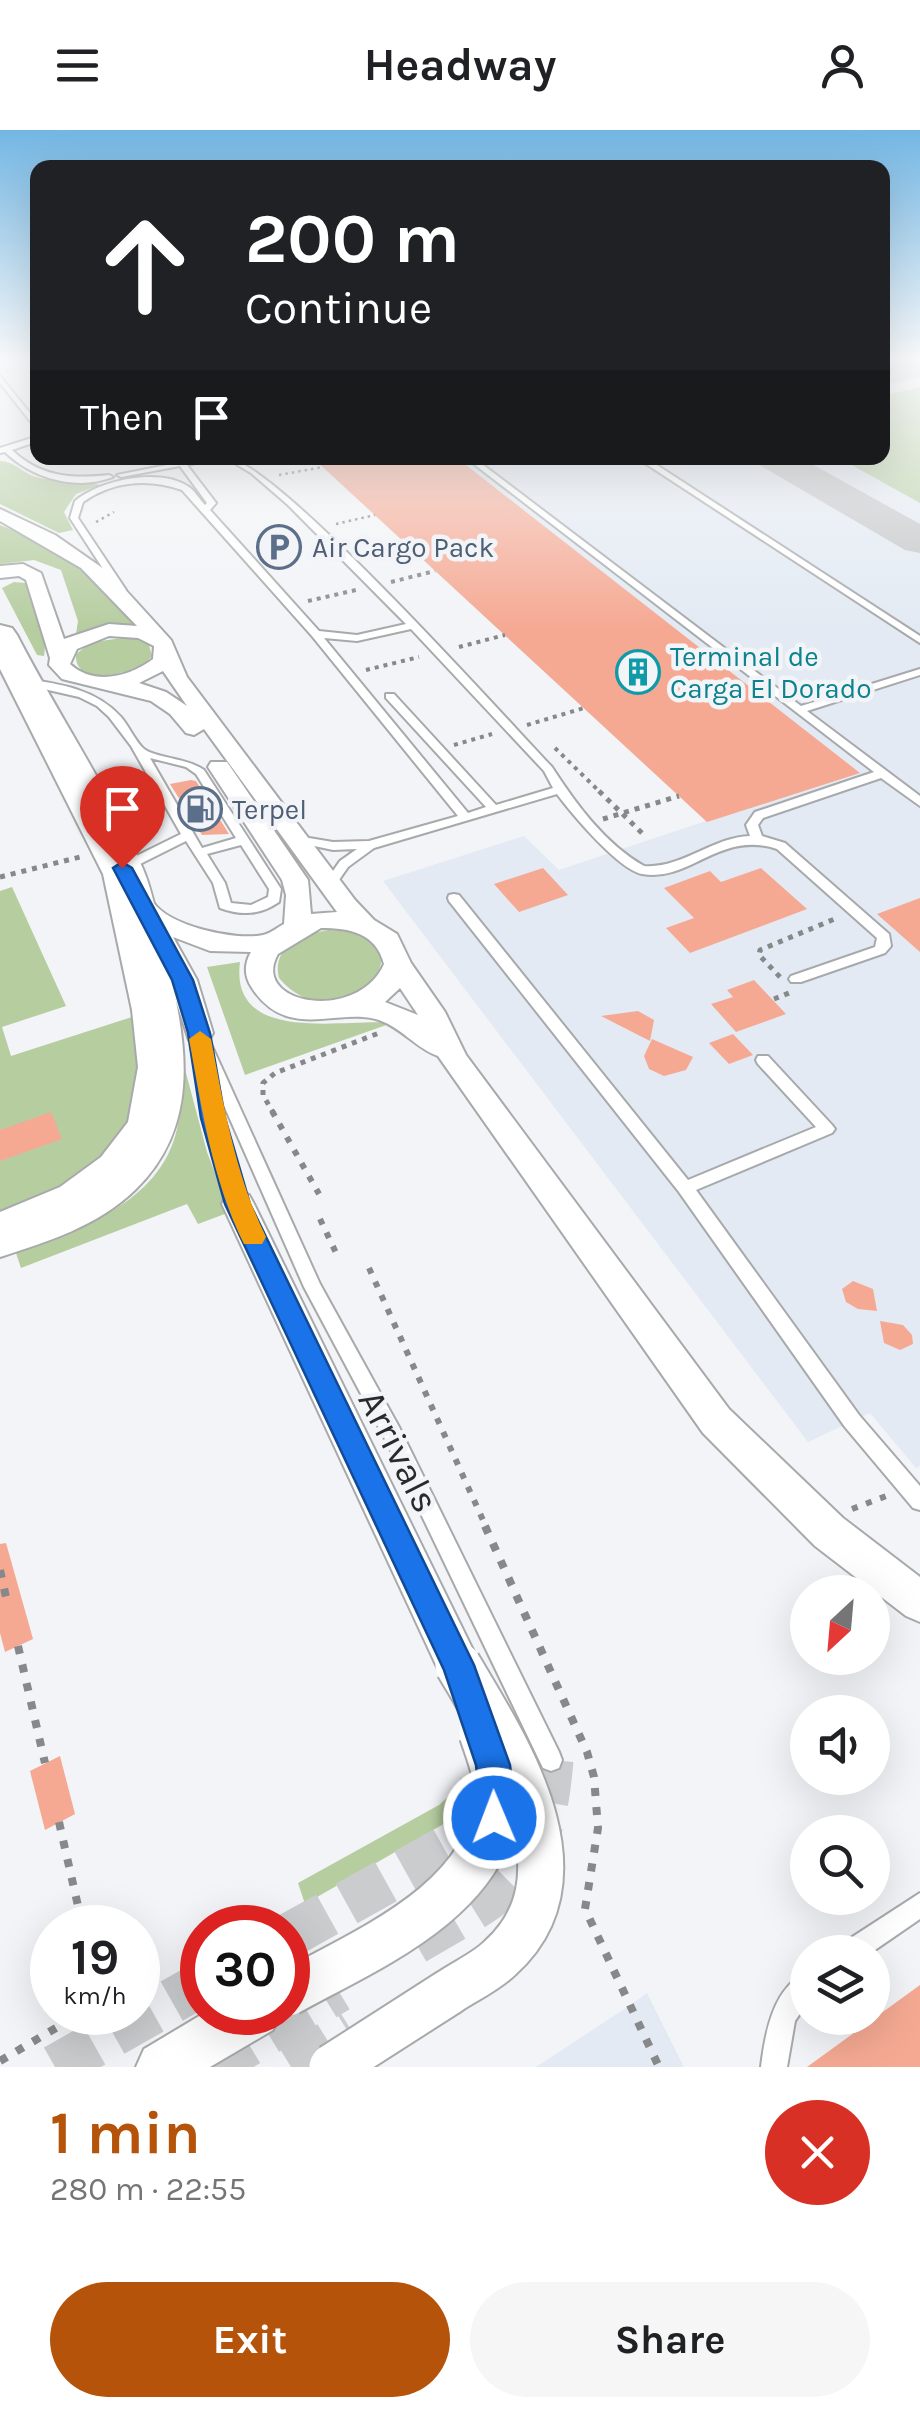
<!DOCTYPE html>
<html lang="en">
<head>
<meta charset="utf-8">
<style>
  :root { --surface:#fff; --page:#f6f6f6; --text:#202124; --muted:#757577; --accent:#b45309 }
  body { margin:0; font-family:Karla,sans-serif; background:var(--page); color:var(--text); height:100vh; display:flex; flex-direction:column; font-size:38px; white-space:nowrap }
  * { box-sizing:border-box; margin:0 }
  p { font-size:32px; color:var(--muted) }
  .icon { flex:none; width:55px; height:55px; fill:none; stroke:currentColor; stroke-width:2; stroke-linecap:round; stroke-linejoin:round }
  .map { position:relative; height:1937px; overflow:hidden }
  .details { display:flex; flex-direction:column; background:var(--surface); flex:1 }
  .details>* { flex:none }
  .hud { position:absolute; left:30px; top:30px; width:860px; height:305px; border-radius:20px; box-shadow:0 10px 40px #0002; background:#202124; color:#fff; overflow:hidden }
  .needle { width:65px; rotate:206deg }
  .controls { position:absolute; left:790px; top:1445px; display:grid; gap:20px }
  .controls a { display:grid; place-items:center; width:100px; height:100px; border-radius:50%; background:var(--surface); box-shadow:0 10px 40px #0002; font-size:50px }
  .speed { position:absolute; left:30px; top:1775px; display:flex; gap:20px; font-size:50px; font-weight:700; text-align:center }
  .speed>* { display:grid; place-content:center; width:130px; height:130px; border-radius:50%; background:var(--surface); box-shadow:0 10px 40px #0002; line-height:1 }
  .speed small { font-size:25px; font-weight:400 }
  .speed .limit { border:15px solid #d22; background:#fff; color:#111 }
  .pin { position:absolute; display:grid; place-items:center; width:85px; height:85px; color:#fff; margin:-102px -42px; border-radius:50% 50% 50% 0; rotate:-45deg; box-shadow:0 0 10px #0007 }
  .pin .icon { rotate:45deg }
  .me { position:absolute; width:110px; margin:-55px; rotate:359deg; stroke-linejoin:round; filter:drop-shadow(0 0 8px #0008) }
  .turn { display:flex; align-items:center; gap:35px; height:210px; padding:0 50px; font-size:45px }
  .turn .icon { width:130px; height:130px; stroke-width:2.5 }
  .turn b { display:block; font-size:70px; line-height:85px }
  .then { display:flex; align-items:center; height:95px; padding:0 50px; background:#0003; gap:20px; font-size:38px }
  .round { display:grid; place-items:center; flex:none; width:105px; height:105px; border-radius:52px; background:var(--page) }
  .summary { display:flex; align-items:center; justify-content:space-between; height:170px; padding:0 50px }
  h1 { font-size:60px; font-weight:700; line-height:75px; color:var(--accent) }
  .primary-button { display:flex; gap:20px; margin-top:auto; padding:20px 50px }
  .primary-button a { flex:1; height:115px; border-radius:60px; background:var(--accent); color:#fff; font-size:40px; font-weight:700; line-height:115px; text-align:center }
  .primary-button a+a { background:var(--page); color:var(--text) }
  header { display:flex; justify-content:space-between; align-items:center; height:130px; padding:0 50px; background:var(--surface); font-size:45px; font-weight:700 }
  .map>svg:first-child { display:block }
  .built { fill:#e3eaf3 }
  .green { fill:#b6cda0 }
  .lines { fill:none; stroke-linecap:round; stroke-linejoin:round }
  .taxiway { fill:#c4c6c8; fill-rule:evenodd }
  .building { fill:#f5a993 }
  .street-tunnel { stroke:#caccce; stroke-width:45; stroke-dasharray:45 22; stroke-linecap:butt }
  .lane-casing { stroke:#a7a9ab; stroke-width:4 }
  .street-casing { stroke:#a7a9ab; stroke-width:4 }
  .primary-casing { stroke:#a7a9ab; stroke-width:4 }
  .path-far4 { stroke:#86888a; stroke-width:2.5; stroke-dasharray:2.5 4; stroke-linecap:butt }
  .path-far3 { stroke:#86888a; stroke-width:4; stroke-dasharray:4 5; stroke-linecap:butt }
  .path-far2 { stroke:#86888a; stroke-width:5; stroke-dasharray:5 6; stroke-linecap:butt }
  .path-far1 { stroke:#86888a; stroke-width:6; stroke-dasharray:6 9; stroke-linecap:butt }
  .path { stroke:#86888a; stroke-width:8; stroke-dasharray:8 11; stroke-linecap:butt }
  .lane { fill:#fff; fill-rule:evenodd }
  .street { fill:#fff; fill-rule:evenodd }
  .primary { fill:#fff; fill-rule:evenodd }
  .street-bridge-casing { stroke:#a7a9ab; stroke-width:49; stroke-linecap:butt }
  .street-bridge { stroke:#fff; stroke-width:45 }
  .route { fill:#1a73e8; stroke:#114b97; stroke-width:2.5 }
  .slow { fill:#f59e0b }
  .labels { text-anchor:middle; stroke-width:9; stroke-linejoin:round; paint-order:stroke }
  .far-service-label { font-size:28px; fill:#4e5e75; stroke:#f2f4f7; text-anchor:start }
  .far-culture-label { font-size:28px; fill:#0d838f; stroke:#f2f4f7; text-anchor:start }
  .near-street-label { font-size:38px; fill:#292a2b; stroke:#f2f4f7 }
</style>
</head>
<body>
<header><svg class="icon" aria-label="menu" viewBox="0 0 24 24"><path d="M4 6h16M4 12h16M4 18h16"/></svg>Headway<svg class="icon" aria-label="person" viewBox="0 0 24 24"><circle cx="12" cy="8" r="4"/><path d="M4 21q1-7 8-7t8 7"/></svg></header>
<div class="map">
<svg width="920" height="1937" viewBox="0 0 920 1937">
  <rect width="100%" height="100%" fill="#f2f4f7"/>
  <g class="built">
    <polygon points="883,227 920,227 920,1336 916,1338 870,1283 808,1312 383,751 524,706 559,740 706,691 313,328 882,328"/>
    <polygon points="647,1863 684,1937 536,1937 629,1876"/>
  </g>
  <g class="green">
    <polygon points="920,257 920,373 839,328 882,328 883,266"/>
    <path d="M0,331C14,331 22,343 36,347C57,353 82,348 100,355L76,364L64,382L73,400L59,403L0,374Z"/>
    <path d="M0,395C64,421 92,446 139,495H111L76,504L78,491L61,440L34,430L0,434Z"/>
    <path d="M14,452L26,453C38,477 48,500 44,526L37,525L2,458Z"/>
    <path d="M131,507L149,515L152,526C137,545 73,559 76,524L92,512Z"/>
    <polygon points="12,757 66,876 2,897 11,926 135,886 140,942 133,988 86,1047 0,1087 0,761"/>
    <path d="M329,800C447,805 337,919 279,848C271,817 302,804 329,800Z"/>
    <path d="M240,832C229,916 346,888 392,893L245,945L207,837Z"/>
    <path d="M178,913L207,1022L230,1082L198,1094L187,1074L21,1138L16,1123C78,1099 160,1074 177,999C183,973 178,940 178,913Z"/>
    <path d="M461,1647C466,1665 466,1674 454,1688L305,1774L298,1753L439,1675L458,1658Z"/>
  </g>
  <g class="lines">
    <g class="taxiway">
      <polygon points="920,227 920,247 882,255 882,235"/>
      <polygon points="755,328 801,328 920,394 920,423 905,420 761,336"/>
    </g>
  </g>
  <g class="building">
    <polygon points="313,328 457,328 860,643 707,692"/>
    <polygon points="191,650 196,651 229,704 202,705 170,654"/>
    <polygon points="543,738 568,765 519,782 494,754"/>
    <polygon points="761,738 807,779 690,823 666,798 694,788 664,758 710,741 721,752"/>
    <polygon points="920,768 920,822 877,784"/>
    <polygon points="754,850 786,884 736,902 711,874 733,867 727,860"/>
    <polygon points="638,881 654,890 650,911 601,886"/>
    <polygon points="733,904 753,925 729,934 709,913"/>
    <polygon points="652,909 693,927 686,940 664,946 649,939 644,926"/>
    <polygon points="51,982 62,1009 0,1031 0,1000"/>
    <polygon points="853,1151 873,1159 877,1181 858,1179 846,1172 842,1159"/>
    <polygon points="880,1191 903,1195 912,1205 913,1214 900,1220 884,1213"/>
    <polygon points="6,1413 33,1509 5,1522 0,1503 0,1414"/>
    <polygon points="60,1626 75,1684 45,1700 30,1641"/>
    <polygon points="920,1855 920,1937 807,1937"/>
  </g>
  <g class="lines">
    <g class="street-tunnel">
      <polyline points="288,1806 495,1691"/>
      <path d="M415,1812C511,1756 541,1748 551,1630"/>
      <polyline points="55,1937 202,1854"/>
      <polyline points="210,1937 338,1860"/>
      <polyline points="291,1937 351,1900"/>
    </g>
    <g class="lane-casing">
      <g id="lane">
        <polygon points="0,246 38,293 38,301 0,253"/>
        <path d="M38,306V311L12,320C40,347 72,349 109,345L113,347C77,361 33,349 5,322L0,323V318Z"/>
        <path d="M202,328H216L187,335L216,373L210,380L319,501L357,505L406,494L288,375L251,343L226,328C273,328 506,589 552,637C576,674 605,714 644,736C681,739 713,707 750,706L746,695L755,682L874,642L466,328H474L801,576L920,539V545L807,581L920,666V676L881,648L763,688L758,695L762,706L785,713L889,804L891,816L885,823L801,852H791L789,849L791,846L875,817L877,808L777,719C720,700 689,753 642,744C618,739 572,684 557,664L374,718L348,737L334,757H326L324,754L340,731L357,719L333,720L291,711V705L333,712L369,711L458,686L312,506L182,360C148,348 113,351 83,372L78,388L126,460L118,462L70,388L75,371C100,350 160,337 189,357C195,361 200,370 205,375L207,373L180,336L121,347L117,345ZM411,499L544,641L553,658L496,675L394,564H386V568L486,677L468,683L324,508L357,511Z"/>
        <polygon points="637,328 646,328 920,506 920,513"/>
        <path d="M26,549C60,554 96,559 121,587C129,596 135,611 144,619C156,628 187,628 204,640L281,759L279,772C260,785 242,786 220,778L213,753L186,711L126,741H118V735L181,704L131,616L109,587L97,576L79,567L22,554V550ZM150,628L186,637L196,644L236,708L202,718ZM241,715L269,759L268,767L251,775L231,773L225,753L207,724Z"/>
        <polygon points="454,764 459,765 688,1050 816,997 758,934 756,930 758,926 768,926 832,995 835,999 832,1003 696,1060 859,1285 920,1356 920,1380 913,1378 845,1297 679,1062 449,771 448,768 449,765"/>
        <polygon points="199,898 206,903 320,1154 399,1297 559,1622 562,1630 559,1638 551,1641 543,1638 385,1309 304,1157 215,955 221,988 246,1074 244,1079 238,1080 232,1079 230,1074 205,988 195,922 198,918 192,903"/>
        <polygon points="920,1763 920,1789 872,1822 840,1822 843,1813"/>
        <path d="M808,1842V1872L795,1891L787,1937H761C765,1904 773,1856 808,1842Z"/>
      </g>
    </g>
    <g class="street-casing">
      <g id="street">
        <path d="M0,379L55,405L111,444L171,510L187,547L355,770L374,790L397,804L411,833L445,882L466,925L729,1279L843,1388L920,1447V1492L906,1486L815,1416L703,1303L438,926C417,919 402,898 379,890C338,877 287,912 252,858C244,846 244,834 251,822L210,821L173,807L197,850L213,903L209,910H189L169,850L131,778L135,772H153C169,796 235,811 263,805C270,804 278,797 284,794L286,765L282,750L208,637L211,632H227L308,750L311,784L337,782L204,599L194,605L186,603L170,584L151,571L62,549L49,535L50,528L26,450L19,446L0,448V436L23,434L41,443L64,509L109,494L137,496L81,438L0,391ZM109,506L138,508L154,516L153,529C129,547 94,556 70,534L77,519ZM163,541L187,576L166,562L139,553ZM321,798C350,798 376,803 384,834C358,893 249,875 278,824ZM400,858L418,885L385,872Z"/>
        <polygon points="238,1061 249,1065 254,1074 473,1520 479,1535 473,1550 458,1556 443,1550 222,1074 227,1065"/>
        <polygon points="206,1882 280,1882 273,1900 210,1937 136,1937 144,1919"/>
      </g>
    </g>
    <g class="primary-casing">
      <path id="primary" d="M0,495L12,498L17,505C57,583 108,657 143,739C155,767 158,797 166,826C186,909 203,994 135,1060C98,1096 47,1112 0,1127V1082L60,1057L101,1027L128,992L138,937L132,880L103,744L0,539Z"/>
    </g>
    <g class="path-far4">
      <polyline points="279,345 323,337"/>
      <polyline points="96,392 114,382"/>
      <polyline points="336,394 375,385"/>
    </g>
    <g class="path-far3">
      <polyline points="391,452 435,441"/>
      <polyline points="308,471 356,460"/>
      <polyline points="459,517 505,505"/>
      <polyline points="366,540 419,527"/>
      <polyline points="527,595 584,578"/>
      <polyline points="454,615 492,604"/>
      <polyline points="555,618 602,664"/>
    </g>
    <g class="path-far2">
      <polyline points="599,661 646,707"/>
      <polyline points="603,689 679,666"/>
      <polyline points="0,747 80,727"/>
      <polyline points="780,847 759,825 760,820 837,788"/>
      <polyline points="774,869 789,863"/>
      <polyline points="274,984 263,965 263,953 275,943 379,903"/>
    </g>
    <g class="path-far1">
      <polyline points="272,981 319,1064"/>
      <polyline points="320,1089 337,1125"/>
      <polyline points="369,1138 487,1399"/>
      <polyline points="852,1379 889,1365"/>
    </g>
    <g class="path">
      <polyline points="485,1396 587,1622 594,1647 598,1698 585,1779 659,1937"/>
      <polyline points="0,1440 6,1467"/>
      <polyline points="18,1516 45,1633"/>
      <polyline points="59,1692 83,1798"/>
      <polyline points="0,1931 83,1882"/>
    </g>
    <use href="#lane" class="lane"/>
    <use href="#street" class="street"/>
    <use href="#primary" class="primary"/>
    <g class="street-bridge-casing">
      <g id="street-bridge">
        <path d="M288,1863C365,1820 486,1772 497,1671C499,1648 489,1624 482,1603"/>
        <path d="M332,1937C371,1912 410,1887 449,1862C465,1851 486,1842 500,1828C592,1745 506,1616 458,1535"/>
      </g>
    </g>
    <use href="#street-bridge" class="street-bridge"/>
  </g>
  <linearGradient id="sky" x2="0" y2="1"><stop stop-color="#73b6e3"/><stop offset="0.46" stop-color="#f9fafb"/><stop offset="1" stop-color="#f9fafb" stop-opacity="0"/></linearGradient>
  <rect width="920" height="498" fill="url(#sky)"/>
  <polygon class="route" points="122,732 132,738 193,850 210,903 225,988 250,1074 474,1535 510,1635 514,1670 507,1701 494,1706 482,1701 477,1688 480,1670 476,1635 444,1540 225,1074 201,988 188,903 172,850 113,738"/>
  <path class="slow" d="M200,901L211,909C224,977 235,1044 266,1107L262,1114H244C212,1049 202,979 189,909Z"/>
  <defs>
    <g id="parking-ring" transform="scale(2.25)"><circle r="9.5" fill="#f2f4f7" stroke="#5c6f8a" stroke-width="1.5"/><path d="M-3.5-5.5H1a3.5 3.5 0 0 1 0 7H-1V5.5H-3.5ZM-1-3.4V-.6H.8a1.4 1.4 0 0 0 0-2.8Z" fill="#5c6f8a"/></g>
    <g id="building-ring" transform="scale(2.25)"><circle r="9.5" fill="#f2f4f7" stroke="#0f9aa8" stroke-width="1.5"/><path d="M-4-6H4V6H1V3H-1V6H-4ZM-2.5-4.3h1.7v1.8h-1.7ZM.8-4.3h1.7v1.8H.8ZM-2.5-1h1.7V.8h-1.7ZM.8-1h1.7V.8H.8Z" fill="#0f9aa8"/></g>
    <g id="fuel-ring" transform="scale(2.25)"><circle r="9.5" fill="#f2f4f7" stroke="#5c6f8a" stroke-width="1.5"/><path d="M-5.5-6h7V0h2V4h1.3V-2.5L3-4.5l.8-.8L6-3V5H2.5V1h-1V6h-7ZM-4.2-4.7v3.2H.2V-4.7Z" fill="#5c6f8a"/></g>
  </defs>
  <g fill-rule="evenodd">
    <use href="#parking-ring" x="279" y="417"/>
    <use href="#building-ring" x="638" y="542"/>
    <use href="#fuel-ring" x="200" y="679"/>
  </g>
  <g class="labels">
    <g class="far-service-label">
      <text x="312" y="427">Air Cargo Pack</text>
      <text x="232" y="689">Terpel</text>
    </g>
    <g class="far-culture-label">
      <text x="670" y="536">Terminal de<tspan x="670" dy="32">Carga El Dorado</tspan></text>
    </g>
    <g class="near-street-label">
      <text transform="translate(399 1321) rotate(63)" y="13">Arrivals</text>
    </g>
  </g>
</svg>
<div class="controls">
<a><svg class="needle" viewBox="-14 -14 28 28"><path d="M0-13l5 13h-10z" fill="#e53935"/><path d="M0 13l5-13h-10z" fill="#757577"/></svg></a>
<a><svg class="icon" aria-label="sound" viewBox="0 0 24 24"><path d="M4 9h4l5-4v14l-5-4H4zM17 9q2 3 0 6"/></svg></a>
<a><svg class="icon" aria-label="search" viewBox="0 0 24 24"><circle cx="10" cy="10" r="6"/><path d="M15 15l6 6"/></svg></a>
<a><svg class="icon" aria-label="layers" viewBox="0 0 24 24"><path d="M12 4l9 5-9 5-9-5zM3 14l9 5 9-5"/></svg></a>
</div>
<div class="speed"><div>19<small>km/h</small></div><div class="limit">30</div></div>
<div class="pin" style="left:122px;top:738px;background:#d93025"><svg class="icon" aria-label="arrive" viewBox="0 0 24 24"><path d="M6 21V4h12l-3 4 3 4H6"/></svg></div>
<svg class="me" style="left:494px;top:1688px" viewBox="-20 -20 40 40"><circle r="17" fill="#1a73e8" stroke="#fff" stroke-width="3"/><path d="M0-11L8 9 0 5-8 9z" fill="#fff"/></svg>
<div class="hud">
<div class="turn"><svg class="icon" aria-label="ahead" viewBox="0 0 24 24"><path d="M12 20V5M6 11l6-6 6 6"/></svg><div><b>200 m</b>Continue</div></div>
<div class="then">Then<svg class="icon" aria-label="arrive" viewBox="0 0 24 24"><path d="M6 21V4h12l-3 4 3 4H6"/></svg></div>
</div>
</div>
<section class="details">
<div class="summary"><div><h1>1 min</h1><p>280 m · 22:55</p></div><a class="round" style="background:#d93025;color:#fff"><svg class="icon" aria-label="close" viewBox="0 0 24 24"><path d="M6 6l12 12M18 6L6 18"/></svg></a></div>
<div class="primary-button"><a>Exit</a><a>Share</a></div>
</section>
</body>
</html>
